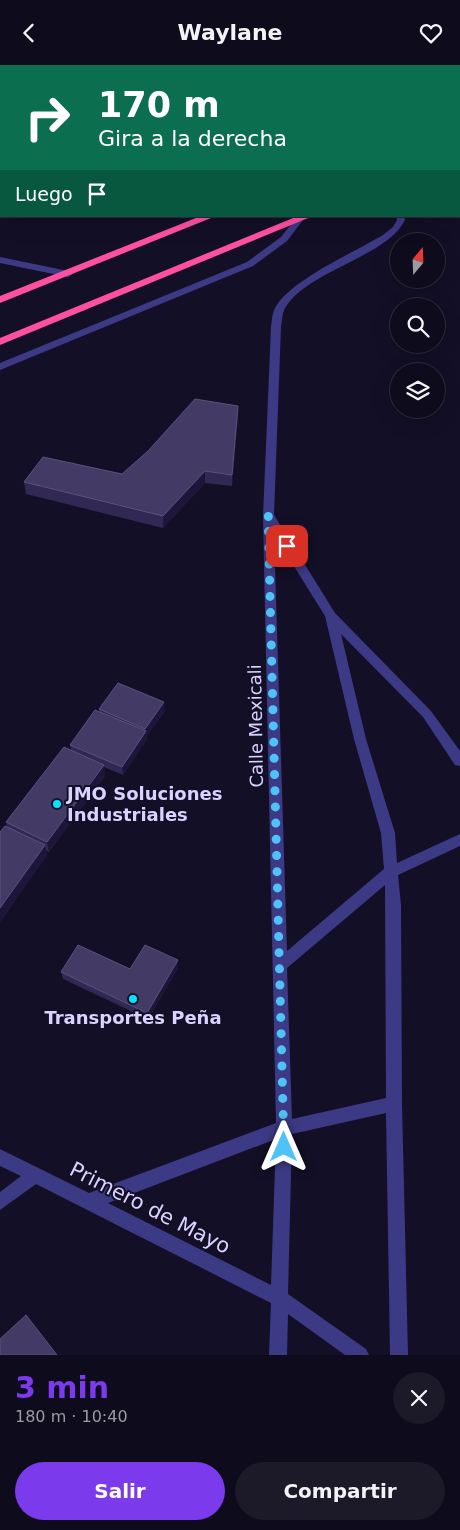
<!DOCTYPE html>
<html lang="es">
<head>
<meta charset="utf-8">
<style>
  :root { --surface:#0e0b1c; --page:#1c1929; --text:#f1f3f6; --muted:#9b9ba3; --line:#2e2b3b; --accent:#7c3aed }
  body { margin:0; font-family:"DejaVu Sans",sans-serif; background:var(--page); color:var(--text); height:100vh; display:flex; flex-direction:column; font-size:19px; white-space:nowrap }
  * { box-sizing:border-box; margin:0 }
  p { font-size:16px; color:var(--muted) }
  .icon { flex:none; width:28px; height:28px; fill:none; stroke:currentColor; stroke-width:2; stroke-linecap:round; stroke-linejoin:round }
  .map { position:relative; height:1290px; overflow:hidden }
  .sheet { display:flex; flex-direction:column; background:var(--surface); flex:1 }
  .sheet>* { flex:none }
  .top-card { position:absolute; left:0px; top:0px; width:460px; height:152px; box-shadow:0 5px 20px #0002,0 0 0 1px var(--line); background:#0b6e4f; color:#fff; overflow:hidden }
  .needle { width:32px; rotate:19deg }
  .buttons { position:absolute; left:390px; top:168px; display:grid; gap:10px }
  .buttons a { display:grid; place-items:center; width:55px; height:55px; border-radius:50%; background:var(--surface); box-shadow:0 5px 20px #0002,0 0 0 1px var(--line); font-size:25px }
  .pin { position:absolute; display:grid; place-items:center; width:42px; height:42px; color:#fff; margin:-21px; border-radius:10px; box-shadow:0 2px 8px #0006 }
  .me { position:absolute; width:55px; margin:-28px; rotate:0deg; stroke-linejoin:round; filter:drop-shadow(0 0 4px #0008) }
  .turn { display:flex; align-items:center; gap:18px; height:105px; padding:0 15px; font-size:22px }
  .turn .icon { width:65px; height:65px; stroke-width:2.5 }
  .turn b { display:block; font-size:35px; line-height:42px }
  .then { display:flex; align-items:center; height:48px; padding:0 15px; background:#0003; gap:10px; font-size:19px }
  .round { display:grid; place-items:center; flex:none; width:52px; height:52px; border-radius:26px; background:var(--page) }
  .summary { display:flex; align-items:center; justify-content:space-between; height:85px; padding:0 15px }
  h1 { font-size:30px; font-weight:600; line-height:38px; color:var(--accent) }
  .action { display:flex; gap:10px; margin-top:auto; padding:10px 15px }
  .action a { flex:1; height:58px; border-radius:30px; background:var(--accent); color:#fff; font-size:20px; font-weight:600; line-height:58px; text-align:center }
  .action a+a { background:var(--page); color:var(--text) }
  header { display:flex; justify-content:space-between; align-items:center; height:65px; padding:0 15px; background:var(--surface); font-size:22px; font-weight:600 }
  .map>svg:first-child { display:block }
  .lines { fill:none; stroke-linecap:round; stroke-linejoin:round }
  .minor { fill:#3d3a85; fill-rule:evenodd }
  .highway { fill:#ff4fa3; fill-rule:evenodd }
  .wall { fill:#312854 }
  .shaded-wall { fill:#1d163a }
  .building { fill:#433a66; stroke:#5a527e }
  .route { stroke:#4fc3f7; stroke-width:9; stroke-dasharray:0 16.2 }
  .poi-dot { fill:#00e5ff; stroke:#130f26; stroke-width:2 }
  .labels { text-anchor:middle; stroke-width:4; stroke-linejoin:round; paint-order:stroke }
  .street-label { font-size:18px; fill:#d9d4ff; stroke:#130f26 }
  .poi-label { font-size:18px; font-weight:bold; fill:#d9d4ff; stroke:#130f26; text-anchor:start }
  .near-street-label { font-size:21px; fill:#d9d4ff; stroke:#130f26 }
</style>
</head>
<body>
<header><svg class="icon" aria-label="back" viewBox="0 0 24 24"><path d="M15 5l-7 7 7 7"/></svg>Waylane<svg class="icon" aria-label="heart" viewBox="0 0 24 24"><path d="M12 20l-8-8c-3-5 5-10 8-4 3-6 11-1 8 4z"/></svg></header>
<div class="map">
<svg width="460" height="1290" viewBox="0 0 460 1290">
  <rect width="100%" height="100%" fill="#130f26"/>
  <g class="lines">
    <g class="minor">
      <rect x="253" y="0" width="8" height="1"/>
      <rect x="0" y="88" width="1" height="5"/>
      <polygon points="459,115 460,116 460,122 459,121"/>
      <path d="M396,151H404L405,155C387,192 308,205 285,243C282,249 282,256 281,262L274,450L335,548L431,646L460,686V701L455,700L423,652L341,569L366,674L395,768L397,798L460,769V781L398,810L401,840L402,1039L408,1290H390L386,1048L292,1069L288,1229L366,1284L369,1290H345L288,1249L287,1290H269L271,1238L36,1119L0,1145V1127L21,1111L0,1101V1084L89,1128L276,1058L263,451L271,262C272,256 272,249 275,243C290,215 355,187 383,170L393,162L397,155ZM274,469L325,551L354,674L381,768L384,804L287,886ZM385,820L386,1033L292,1054L287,903ZM276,1074L271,1220L108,1138Z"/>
      <polygon points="296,153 303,155 287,176 253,201 0,305 0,298 247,197 281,172"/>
      <polygon points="0,192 68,206 73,209 68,212 0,198"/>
    </g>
    <g class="highway">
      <rect x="373" y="0" width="8" height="1"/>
      <rect x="459" y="53" width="1" height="6"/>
      <polygon points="201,151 216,151 0,238 0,231"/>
      <polygon points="298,151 313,151 0,280 0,273"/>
    </g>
  </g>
  <g class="wall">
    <polygon points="238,353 232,421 205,418 163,463 26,429 24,417 122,409"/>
    <polygon points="99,644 165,646 147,670 147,674 123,710 104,702 105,711 49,787 46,786 47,790 0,857 0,767 7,762 6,757 71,685 70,680 99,647"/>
    <polygon points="178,903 148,954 63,914 61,907"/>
  </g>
  <g class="shaded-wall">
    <polygon points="238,341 238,353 232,421 232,410"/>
    <polygon points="205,406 205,418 163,463 163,451"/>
    <polygon points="164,637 165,646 147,670 147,674 123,710 122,702 145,668 145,664"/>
    <polygon points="104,700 105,711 49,787 47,777"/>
    <polygon points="45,780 47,790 0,857 0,843"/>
    <polygon points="178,895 178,903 148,954 147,948"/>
  </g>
  <g class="building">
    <polygon points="195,334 238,341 232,410 205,406 163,451 24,417 43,392 122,409 148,386"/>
    <polygon points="118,618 164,637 145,664 99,644"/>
    <polygon points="95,645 146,666 122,702 70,680"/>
    <polygon points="64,682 104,700 47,777 6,757"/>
    <polygon points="5,761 45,780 0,843 0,767"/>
    <polygon points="78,880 130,904 145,880 178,895 147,948 61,907"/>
    <polygon points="26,1250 57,1290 0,1290 0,1274"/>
  </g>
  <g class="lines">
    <polyline class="route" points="284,1082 268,451 287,481"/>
  </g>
  <g class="poi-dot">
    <circle cx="57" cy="739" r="5"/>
    <circle cx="133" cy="934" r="5"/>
  </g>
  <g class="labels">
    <g class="street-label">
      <text transform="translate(256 661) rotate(-91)" y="6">Calle Mexicali</text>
    </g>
    <g class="poi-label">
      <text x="67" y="735">JMO Soluciones<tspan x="67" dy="21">Industriales</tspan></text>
      <text x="133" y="959" text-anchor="middle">Transportes Peña</text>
    </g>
    <g class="near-street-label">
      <text transform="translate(150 1143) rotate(27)" y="7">Primero de Mayo</text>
    </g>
  </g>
</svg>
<div class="buttons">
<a><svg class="needle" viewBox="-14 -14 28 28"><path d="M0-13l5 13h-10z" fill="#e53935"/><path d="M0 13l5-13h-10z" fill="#9b9ba3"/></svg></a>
<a><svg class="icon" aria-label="search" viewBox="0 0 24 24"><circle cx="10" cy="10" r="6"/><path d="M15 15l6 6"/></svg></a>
<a><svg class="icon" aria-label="layers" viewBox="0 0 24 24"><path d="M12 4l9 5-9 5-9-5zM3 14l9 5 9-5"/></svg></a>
</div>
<div class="pin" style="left:287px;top:481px;background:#d93025"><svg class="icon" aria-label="arrive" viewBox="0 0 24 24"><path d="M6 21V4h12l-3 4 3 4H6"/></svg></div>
<svg class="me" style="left:284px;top:1082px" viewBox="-20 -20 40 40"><path d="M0-17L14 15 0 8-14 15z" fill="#4fc3f7" stroke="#fff" stroke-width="4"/></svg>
<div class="top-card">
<div class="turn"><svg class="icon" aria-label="right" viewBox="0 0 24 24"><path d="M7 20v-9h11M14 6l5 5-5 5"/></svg><div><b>170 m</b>Gira a la derecha</div></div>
<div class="then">Luego<svg class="icon" aria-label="arrive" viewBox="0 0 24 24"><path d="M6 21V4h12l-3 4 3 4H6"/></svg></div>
</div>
</div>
<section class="sheet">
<div class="summary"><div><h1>3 min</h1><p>180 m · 10:40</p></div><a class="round"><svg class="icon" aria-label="close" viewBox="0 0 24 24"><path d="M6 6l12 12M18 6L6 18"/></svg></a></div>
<div class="action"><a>Salir</a><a>Compartir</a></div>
</section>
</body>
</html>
